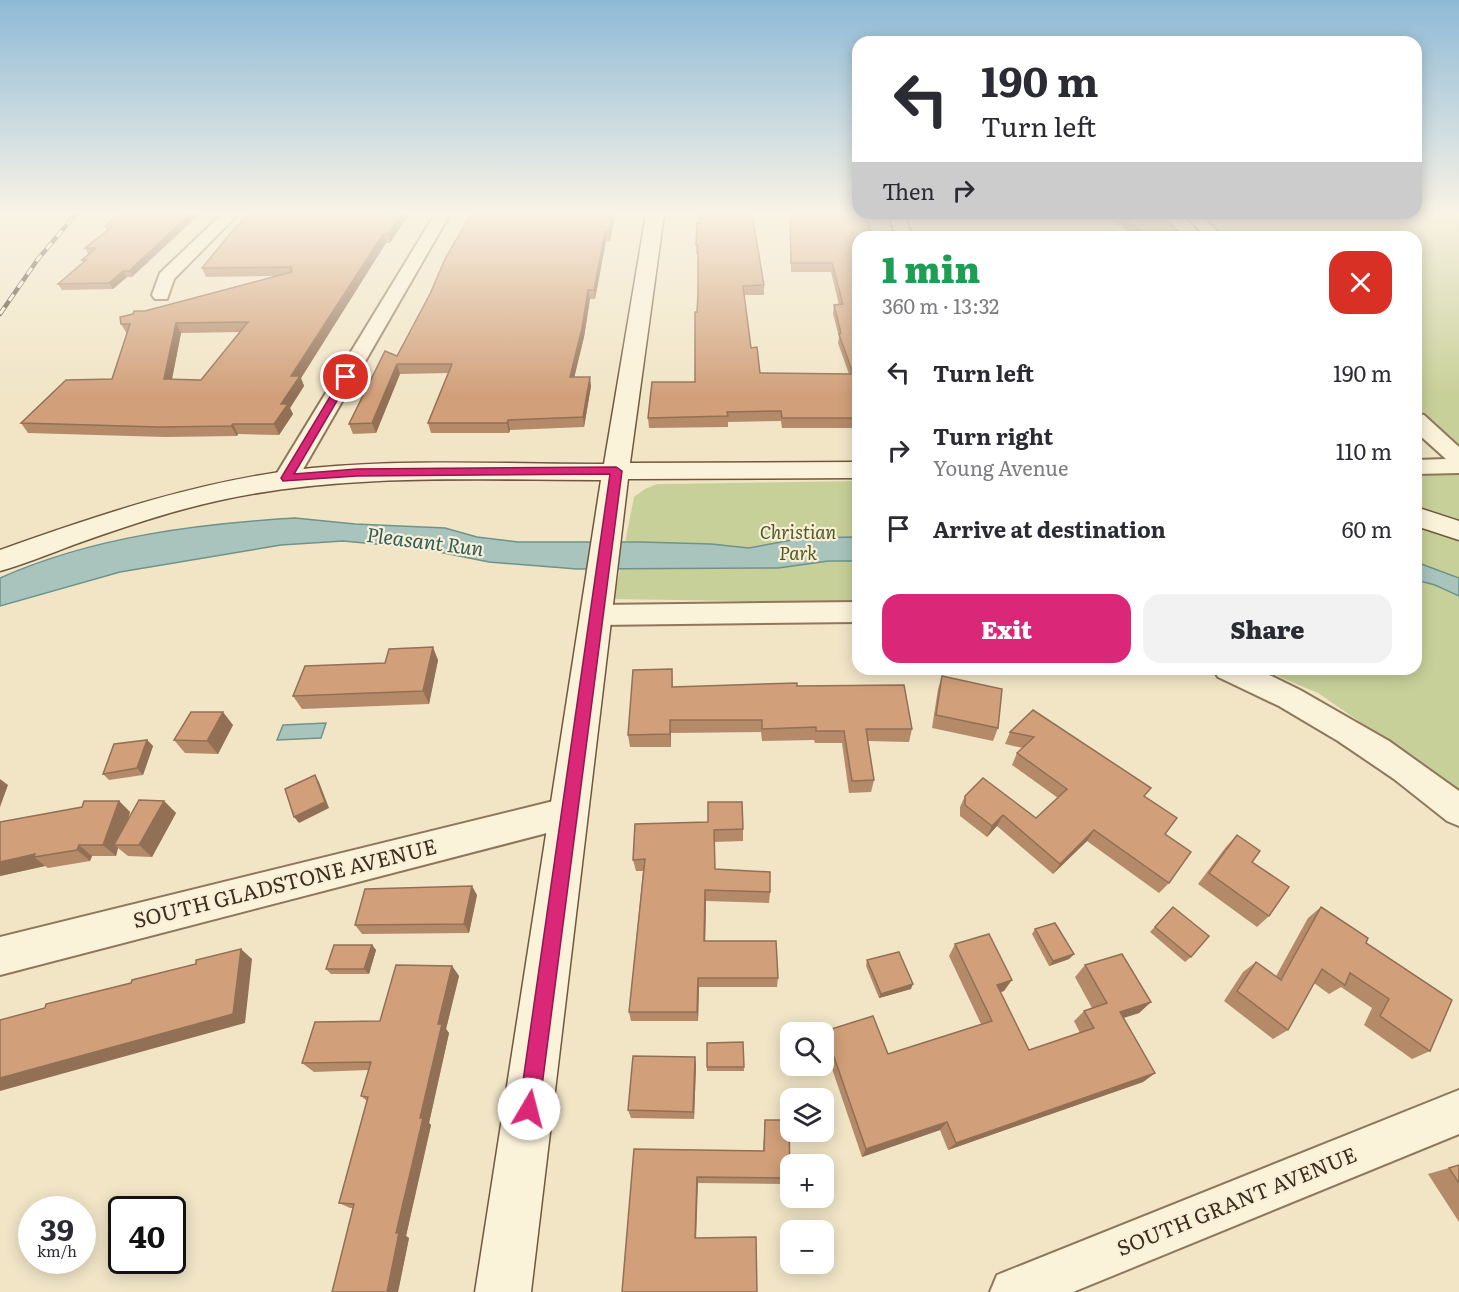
<!DOCTYPE html>
<html lang="en">
<head>
<meta charset="utf-8">
<style>
  :root { --surface:#fff; --page:#f2f2f3; --text:#2b2b33; --muted:#7c7c81; --accent:#db2777 }
  body { margin:0; font-family:Literata,serif; background:var(--page); color:var(--text); height:100vh; display:flex; flex-direction:column; font-size:22px; white-space:nowrap }
  * { box-sizing:border-box; margin:0 }
  p { font-size:20px; color:var(--muted) }
  .icon { flex:none; width:33px; height:33px; fill:none; stroke:currentColor; stroke-width:2; stroke-linecap:round; stroke-linejoin:round }
  .map { position:relative; flex:1; overflow:hidden }
  .drawer { position:absolute; left:852px; top:231px; width:570px; height:444px; display:flex; flex-direction:column; background:var(--surface); border-radius:18px; box-shadow:0 3px 15px #0003 }
  .drawer>* { flex:none }
  .guide { position:absolute; left:852px; top:36px; width:570px; height:183px; border-radius:18px; box-shadow:0 3px 15px #0003; background:#fff; color:var(--text); overflow:hidden }
  .controls { position:absolute; left:780px; top:1022px; display:grid; gap:12px }
  .controls a { display:grid; place-items:center; width:54px; height:54px; border-radius:12px; background:var(--surface); box-shadow:0 3px 15px #0003; font-size:30px }
  .speed { position:absolute; left:18px; top:1196px; display:flex; gap:12px; font-size:30px; font-weight:700; text-align:center }
  .speed>* { display:grid; place-content:center; width:78px; height:78px; border-radius:50%; background:var(--surface); box-shadow:0 3px 15px #0003; line-height:1 }
  .speed small { font-size:15px; font-weight:400 }
  .speed .limit { border:3px solid #111; border-radius:9px; background:#fff; color:#111 }
  .pin { position:absolute; display:grid; place-items:center; width:51px; height:51px; color:#fff; margin:-26px; border:3px solid #fff; border-radius:50%; box-shadow:0 2px 6px #0007 }
  .me { position:absolute; width:66px; margin:-33px; rotate:8deg; stroke-linejoin:round; filter:drop-shadow(0 0 4px #0008) }
  .turn { display:flex; align-items:center; gap:21px; height:126px; padding:0 30px; font-size:27px }
  .turn .icon { width:78px; height:78px; stroke-width:2.5 }
  .turn b { display:block; font-size:42px; line-height:51px }
  .then { display:flex; align-items:center; height:57px; padding:0 30px; background:#0003; gap:12px; font-size:22px }
  .round { display:grid; place-items:center; flex:none; width:63px; height:63px; border-radius:18px; background:var(--page) }
  .head { display:flex; align-items:center; justify-content:space-between; height:102px; padding:0 30px }
  h1 { font-size:36px; font-weight:800; line-height:45px; color:#1e9e55 }
  .button { display:flex; gap:12px; margin-top:auto; padding:12px 30px }
  .button a { flex:1; height:69px; border-radius:18px; background:var(--accent); color:#fff; font-size:24px; font-weight:800; line-height:69px; text-align:center }
  .button a+a { background:var(--page); color:var(--text) }
  ul { padding:0; list-style:none }
  li { display:flex; align-items:center; gap:18px; height:78px; padding:0 30px }
  li div { flex:1 }
  li b { display:block; font-size:22px }
  li em { font-style:normal }
  .map>svg:first-child { display:block }
  .green { fill:#c8d099 }
  .water { fill:#a8c4bd; stroke:#6e938b; stroke-width:1.5 }
  .lines { fill:none; stroke-linecap:round; stroke-linejoin:round }
  .street-casing { stroke:#8e775a; stroke-width:4 }
  .secondary-casing { stroke:#6f583e; stroke-width:3 }
  .street { fill:#fbf2da; fill-rule:evenodd }
  .secondary { fill:#fbf2da; fill-rule:evenodd }
  .rail-casing { stroke:#3d2e1f; stroke-width:4.5 }
  .rail { stroke:#f8efd6; stroke-width:3; stroke-dasharray:8; stroke-linecap:butt }
  .wall { fill:#b48a69; fill-rule:evenodd }
  .shaded-wall { fill:#927055 }
  .building { fill:#d1a07a; stroke:#927055; stroke-width:1.5; fill-rule:evenodd }
  .route { fill:#db2777; stroke:#8e194d; stroke-width:1.5 }
  .labels { text-anchor:middle; stroke-width:4.5; stroke-linejoin:round; paint-order:stroke }
  .park-label { font-size:18px; font-style:italic; fill:#4c5a25; stroke:#f8efd6 }
  .water-label { font-size:20px; font-style:italic; fill:#2e5d5b; stroke:#f8efd6 }
  .near-street-label { font-size:21px; fill:#3d2e1f; stroke:#f8efd6 }
</style>
</head>
<body>
<div class="map">
<svg width="1459" height="1292" viewBox="0 0 1459 1292">
  <rect width="100%" height="100%" fill="#f1e5c6"/>
  <g class="green">
    <polygon points="1197,214 1459,214 1459,449 1416,411 1416,237 1222,237"/>
    <polygon points="1459,470 1459,790 1318,693 1261,669 1416,669 1416,471"/>
    <polygon points="858,481 858,603 614,599 634,497 645,489 657,484"/>
  </g>
  <g class="water">
    <path d="M295,518L355,524L445,528L477,537L518,542H641L711,544L749,548L803,538L858,537V561H829L778,568L577,569L489,562L419,548L343,541L281,545L120,572L0,606V578C92,537 195,524 295,518Z"/>
    <polygon points="1416,562 1459,578 1459,596 1435,585 1416,580"/>
    <polygon points="326,723 321,738 277,740 283,725"/>
  </g>
  <g class="lines">
    <g class="street-casing">
      <g id="street">
        <polygon points="222,214 238,214 174,279 167,299 155,299 152,295 160,273"/>
        <polygon points="435,214 450,214 298,478 294,483 286,485 278,483 274,478"/>
        <polygon points="889,214 904,214 912,237 896,237"/>
        <polygon points="1184,214 1200,214 1223,237 1206,237"/>
        <polygon points="1416,414 1424,415 1459,447 1459,473 1416,474 1416,460 1446,459 1416,432"/>
        <polygon points="858,602 858,622 598,625 588,622 584,615 588,608 598,605"/>
        <polygon points="1213,669 1257,669 1300,690 1389,741 1459,791 1459,826 1447,821 1394,779 1338,741 1279,706 1218,677"/>
        <polygon points="570,797 582,802 587,812 582,822 570,827 0,975 0,937"/>
        <polygon points="1459,1090 1459,1134 1073,1292 990,1292 997,1275"/>
      </g>
    </g>
    <g class="secondary-casing">
      <g id="secondary">
        <path d="M646,214H664L630,463L858,462V478L628,479L531,1292H475L601,480C474,480 345,473 221,500C170,511 121,528 73,545C49,554 25,564 0,571V550C101,514 205,479 312,468C409,459 507,464 604,464Z"/>
        <polygon points="1416,507 1459,521 1459,540 1416,526"/>
      </g>
    </g>
    <use href="#street" class="street"/>
    <use href="#secondary" class="secondary"/>
    <g class="rail-casing">
      <polyline id="rail" points="0,314 38,259 76,214"/>
    </g>
    <use href="#rail" class="rail"/>
  </g>
  <g class="wall">
    <polygon points="119,214 132,277 127,277 113,289 62,290 58,284 83,263 82,260 88,254 85,248 107,230 105,226"/>
    <path d="M409,214L390,243H386L301,378L304,386L290,408L293,414L279,435L238,434L237,436L165,437L28,433L21,423L112,379L127,334L121,324L145,311L275,276L206,277L202,268ZM240,332L201,380L172,379L181,333Z"/>
    <polygon points="471,214 614,214 614,220 610,241 606,241 595,299 590,299 584,337 574,377 591,386 584,427 510,430 509,433 431,433 428,423 448,373 400,374 376,433 353,434 349,424 397,356"/>
    <polygon points="790,214 865,214 858,237 858,428 782,428 781,421 728,422 728,427 649,428 648,418 695,382 697,312 698,295 698,254 696,254 696,245 699,223 764,285 764,295 744,295 751,348 760,373 849,374 838,343 839,337 833,314 834,305 839,305 831,272 791,272"/>
    <polygon points="1106,214 1161,214 1184,237 1132,237 1121,225 1115,225"/>
    <polygon points="438,660 429,704 302,709 293,696 385,663"/>
    <polygon points="672,669 673,687 797,686 912,729 909,742 868,741 874,780 871,792 849,793 842,743 815,743 814,740 762,741 761,732 671,733 671,747 630,747 628,735"/>
    <polygon points="942,676 998,728 993,741 932,728 938,689"/>
    <polygon points="1033,710 1145,796 1165,834 1169,883 1159,893 1087,841 1053,874 997,826 987,837 960,816 960,807 965,796 1036,818 1058,798 1012,765 1017,753 1023,748 1005,744 1010,732"/>
    <polygon points="233,725 218,754 185,753 174,740"/>
    <polygon points="147,740 153,746 143,775 109,780 103,774"/>
    <polygon points="119,801 130,812 128,821 164,801 176,813 152,857 128,856 118,848 116,856 92,856 90,861 48,868 45,866 0,876 0,822"/>
    <polygon points="635,824 743,829 743,841 714,842 715,869 770,892 769,903 706,901 705,941 778,978 777,987 699,987 698,1021 631,1021 629,1012 643,871 636,871 633,860"/>
    <polygon points="1237,835 1252,862 1269,916 1257,927 1198,884 1226,847"/>
    <polygon points="477,895 469,933 362,934 355,925"/>
    <polygon points="1173,907 1191,957 1185,962 1150,932"/>
    <polygon points="1321,907 1366,943 1430,1051 1412,1059 1364,1025 1372,1008 1341,987 1329,994 1314,983 1288,1030 1273,1039 1224,1001 1243,972 1256,962 1276,976 1308,918"/>
    <polygon points="1035,929 1074,954 1069,959 1049,966 1032,934"/>
    <polygon points="955,944 1004,991 1000,992 1029,1050 1080,1033 1074,1021 1084,1011 1092,1008 1075,977 1085,965 1151,1002 1139,1013 1124,1018 1155,1073 1143,1082 948,1150 940,1130 862,1157 824,1045 824,1037 825,1031 888,1054 981,1024 949,956"/>
    <polygon points="372,945 376,950 369,974 331,974 326,969"/>
    <polygon points="867,960 911,989 879,998 866,966"/>
    <polygon points="452,966 459,976 446,1029 449,1033 429,1123 431,1125 406,1236 409,1238 398,1292 353,1208 350,1208 339,1203 367,1101 361,1096 369,1070 314,1072 302,1063 380,1021"/>
    <polygon points="707,1043 744,1067 744,1071 707,1071"/>
    <polygon points="695,1057 696,1066 694,1119 631,1118 628,1110"/>
    <polygon points="765,1120 790,1164 790,1184 698,1183 622,1292 634,1149 763,1151"/>
    <polygon points="1459,1165 1459,1222 1428,1174"/>
  </g>
  <g class="shaded-wall">
    <polygon points="190,214 200,214 132,277 129,271"/>
    <polygon points="401,214 409,214 390,243 388,234"/>
    <polygon points="611,214 614,214 614,220 610,241 609,232"/>
    <polygon points="605,232 606,241 595,299 594,290"/>
    <polygon points="383,234 386,243 301,378 304,386 290,408 293,414 279,435 274,424 291,376"/>
    <polygon points="123,271 127,277 113,289 109,283"/>
    <polygon points="588,290 590,299 584,337 572,387 570,377"/>
    <polygon points="176,323 181,333 170,389 164,379"/>
    <polygon points="397,364 400,374 376,433 372,423"/>
    <polygon points="590,377 591,386 584,427 583,417"/>
    <polygon points="508,420 510,430 509,433 507,423"/>
    <polygon points="233,424 238,434 237,436 231,426"/>
    <polygon points="433,647 438,660 429,704 423,691"/>
    <polygon points="223,712 233,725 218,754 207,741"/>
    <polygon points="670,720 671,733 671,747 670,734"/>
    <polygon points="147,740 153,746 143,775 137,768"/>
    <polygon points="315,775 319,782 329,808 299,823 294,817"/>
    <polygon points="0,779 8,785 0,807"/>
    <polygon points="119,801 130,812 120,845 114,845 118,848 116,856 103,845"/>
    <polygon points="164,801 176,813 152,857 139,845"/>
    <polygon points="1003,815 997,826 987,837 992,826"/>
    <polygon points="1094,830 1087,841 1053,874 1060,864"/>
    <polygon points="79,845 92,856 90,861 77,850"/>
    <polygon points="35,854 34,857 45,866 0,876 0,862"/>
    <polygon points="472,886 477,895 469,933 464,924"/>
    <polygon points="705,890 706,901 705,951 704,941"/>
    <polygon points="372,945 376,950 369,974 364,969"/>
    <polygon points="241,949 252,959 245,1023 0,1091 0,1078"/>
    <polygon points="1074,954 1069,959 1049,966 1053,961"/>
    <polygon points="452,966 459,976 446,1029 449,1033 429,1123 431,1125 406,1236 409,1238 398,1292 387,1292 396,1233 438,1024"/>
    <polygon points="698,978 699,987 698,1021 697,1012"/>
    <polygon points="1012,980 1004,991 989,996 997,985"/>
    <polygon points="913,984 911,989 879,998 881,994"/>
    <polygon points="1151,1002 1139,1013 1109,1022 1120,1012"/>
    <polygon points="695,1057 696,1066 694,1119 693,1112"/>
    <polygon points="1155,1073 1143,1082 948,1150 956,1143"/>
    <polygon points="947,1122 940,1130 862,1157 866,1149"/>
    <polygon points="697,1177 698,1183 696,1242 695,1238"/>
    <polygon points="163,1206 171,1208 171,1209 163,1209"/>
    <polygon points="135,1260 150,1260 132,1266 123,1264"/>
  </g>
  <g class="building">
    <polygon points="119,214 190,214 129,271 123,271 109,283 58,284 86,260 82,260 96,248 85,248 113,226 105,226"/>
    <path d="M253,214H401L388,234H383L291,376H300L281,404H288L274,424H233L231,426L159,427L21,423L66,380L112,379L130,324H121L120,317L133,314L134,311H145L292,272L291,267L202,268L234,229L247,216H252ZM248,322L201,380L164,379L176,323Z"/>
    <polygon points="471,214 613,214 609,232 605,232 594,290 588,290 582,328 570,377 590,377 583,417 508,420 507,423 428,423 452,364 397,364 372,423 349,424 385,351 397,356 430,294 445,259"/>
    <polygon points="699,214 752,214 764,285 743,286 751,348 757,347 760,373 853,374 839,334 841,333 834,305 843,304 832,263 791,263 790,214 865,214 873,237 858,237 858,418 782,418 781,411 727,412 728,416 648,418 652,382 695,382 695,312 697,312 698,295 698,245 696,245 697,223 700,223"/>
    <polygon points="1118,214 1161,214 1184,237 1145,237 1125,215"/>
    <polygon points="433,647 423,691 293,696 305,666 385,663 389,649"/>
    <polygon points="672,669 672,687 797,683 797,686 904,685 912,729 866,729 874,780 852,781 844,731 816,731 816,727 762,729 762,720 670,720 670,734 628,735 633,670"/>
    <polygon points="942,676 1002,689 998,728 936,715"/>
    <polygon points="1033,710 1151,788 1144,796 1177,818 1165,834 1191,852 1169,883 1094,830 1060,864 1003,815 992,826 965,805 965,796 983,778 1036,818 1067,789 1017,753 1034,737 1010,732"/>
    <polygon points="191,712 223,712 207,741 174,740"/>
    <polygon points="147,740 137,768 103,774 114,744"/>
    <polygon points="315,775 325,802 294,817 285,789"/>
    <polygon points="139,800 164,801 139,845 114,845"/>
    <polygon points="84,801 119,801 103,845 79,845 77,850 34,857 35,854 0,862 0,822 82,807"/>
    <polygon points="708,802 742,802 743,829 714,830 715,869 770,872 770,892 705,890 704,941 776,941 778,978 698,978 697,1012 629,1012 645,859 633,860 635,824 708,822"/>
    <polygon points="1237,835 1260,851 1252,862 1289,887 1269,916 1209,873"/>
    <polygon points="472,886 464,924 355,925 365,889"/>
    <polygon points="1173,907 1209,936 1191,957 1155,927"/>
    <polygon points="1321,907 1368,938 1366,943 1452,1000 1430,1051 1380,1016 1389,999 1350,973 1345,985 1322,969 1288,1030 1237,991 1256,962 1281,980"/>
    <polygon points="1055,923 1074,954 1053,961 1035,929"/>
    <polygon points="989,934 1012,980 997,985 1029,1050 1094,1028 1084,1011 1107,1003 1085,965 1122,954 1151,1002 1120,1012 1155,1073 956,1143 947,1122 866,1149 825,1031 873,1016 888,1054 992,1021 955,944"/>
    <polygon points="334,945 372,945 364,969 326,969"/>
    <polygon points="241,949 233,1014 0,1078 0,1020 45,1008 46,1004 131,983 132,980 196,964 196,960"/>
    <polygon points="899,952 913,984 881,994 867,960"/>
    <polygon points="396,965 452,966 438,1024 442,1024 420,1118 423,1118 396,1233 399,1233 387,1292 332,1292 354,1204 339,1203 368,1097 361,1096 371,1062 302,1063 315,1022 380,1021"/>
    <polygon points="743,1042 744,1067 707,1067 707,1043"/>
    <polygon points="633,1056 695,1057 693,1112 628,1110"/>
    <polygon points="765,1120 789,1120 790,1178 697,1177 695,1238 756,1237 757,1292 622,1292 634,1149 764,1151"/>
    <polygon points="1459,1165 1459,1183 1449,1168"/>
    <polygon points="163,1206 163,1209 152,1209"/>
    <polygon points="123,1260 135,1260 123,1264"/>
  </g>
  <linearGradient id="sky" x2="0" y2="1"><stop stop-color="#8ebad7"/><stop offset="0.54" stop-color="#f9f3e5"/><stop offset="1" stop-color="#f9f3e5" stop-opacity="0"/></linearGradient>
  <rect width="1459" height="395" fill="url(#sky)"/>
  <polygon class="route" points="343,375 351,377 294,474 357,469 616,467 622,471 539,1109 536,1117 529,1120 522,1117 519,1109 610,474 357,476 283,481 281,478"/>
  <g class="labels">
    <g class="park-label">
      <text x="798" y="539">Christian<tspan x="798" dy="21">Park</tspan></text>
    </g>
    <g class="water-label">
      <text transform="translate(425 542) rotate(7)" y="7">Pleasant Run</text>
    </g>
    <g class="near-street-label">
      <text transform="translate(285 884) rotate(-14)" y="7">SOUTH GLADSTONE AVENUE</text>
      <text transform="translate(1237 1202) rotate(-22)" y="7">SOUTH GRANT AVENUE</text>
    </g>
  </g>
</svg>
<div class="controls">
<a><svg class="icon" aria-label="search" viewBox="0 0 24 24"><circle cx="10" cy="10" r="6"/><path d="M15 15l6 6"/></svg></a>
<a><svg class="icon" aria-label="layers" viewBox="0 0 24 24"><path d="M12 4l9 5-9 5-9-5zM3 14l9 5 9-5"/></svg></a>
<a>+</a>
<a>−</a>
</div>
<div class="speed"><div>39<small>km/h</small></div><div class="limit">40</div></div>
<div class="pin" style="left:346px;top:377px;background:#d93025"><svg class="icon" aria-label="arrive" viewBox="0 0 24 24"><path d="M6 21V4h12l-3 4 3 4H6"/></svg></div>
<svg class="me" style="left:529px;top:1109px" viewBox="-20 -20 40 40"><circle r="19" fill="#fff"/><path d="M0-13L10 11 0 6-10 11z" fill="#db2777"/></svg>
<div class="guide">
<div class="turn"><svg class="icon" aria-label="left" viewBox="0 0 24 24"><path d="M17 20v-9H6M10 6l-5 5 5 5"/></svg><div><b>190 m</b>Turn left</div></div>
<div class="then">Then<svg class="icon" aria-label="right" viewBox="0 0 24 24"><path d="M7 20v-9h11M14 6l5 5-5 5"/></svg></div>
</div>
<section class="drawer">
<div class="head"><div><h1>1 min</h1><p>360 m · 13:32</p></div><a class="round" style="background:#d93025;color:#fff"><svg class="icon" aria-label="close" viewBox="0 0 24 24"><path d="M6 6l12 12M18 6L6 18"/></svg></a></div>
<ul>
<li><svg class="icon" aria-label="left" viewBox="0 0 24 24"><path d="M17 20v-9H6M10 6l-5 5 5 5"/></svg><div><b>Turn left</b></div><em>190 m</em></li>
<li><svg class="icon" aria-label="right" viewBox="0 0 24 24"><path d="M7 20v-9h11M14 6l5 5-5 5"/></svg><div><b>Turn right</b><p>Young Avenue</p></div><em>110 m</em></li>
<li><svg class="icon" aria-label="arrive" viewBox="0 0 24 24"><path d="M6 21V4h12l-3 4 3 4H6"/></svg><div><b>Arrive at destination</b></div><em>60 m</em></li>
</ul>
<div class="button"><a>Exit</a><a>Share</a></div>
</section>
</div>
</body>
</html>
